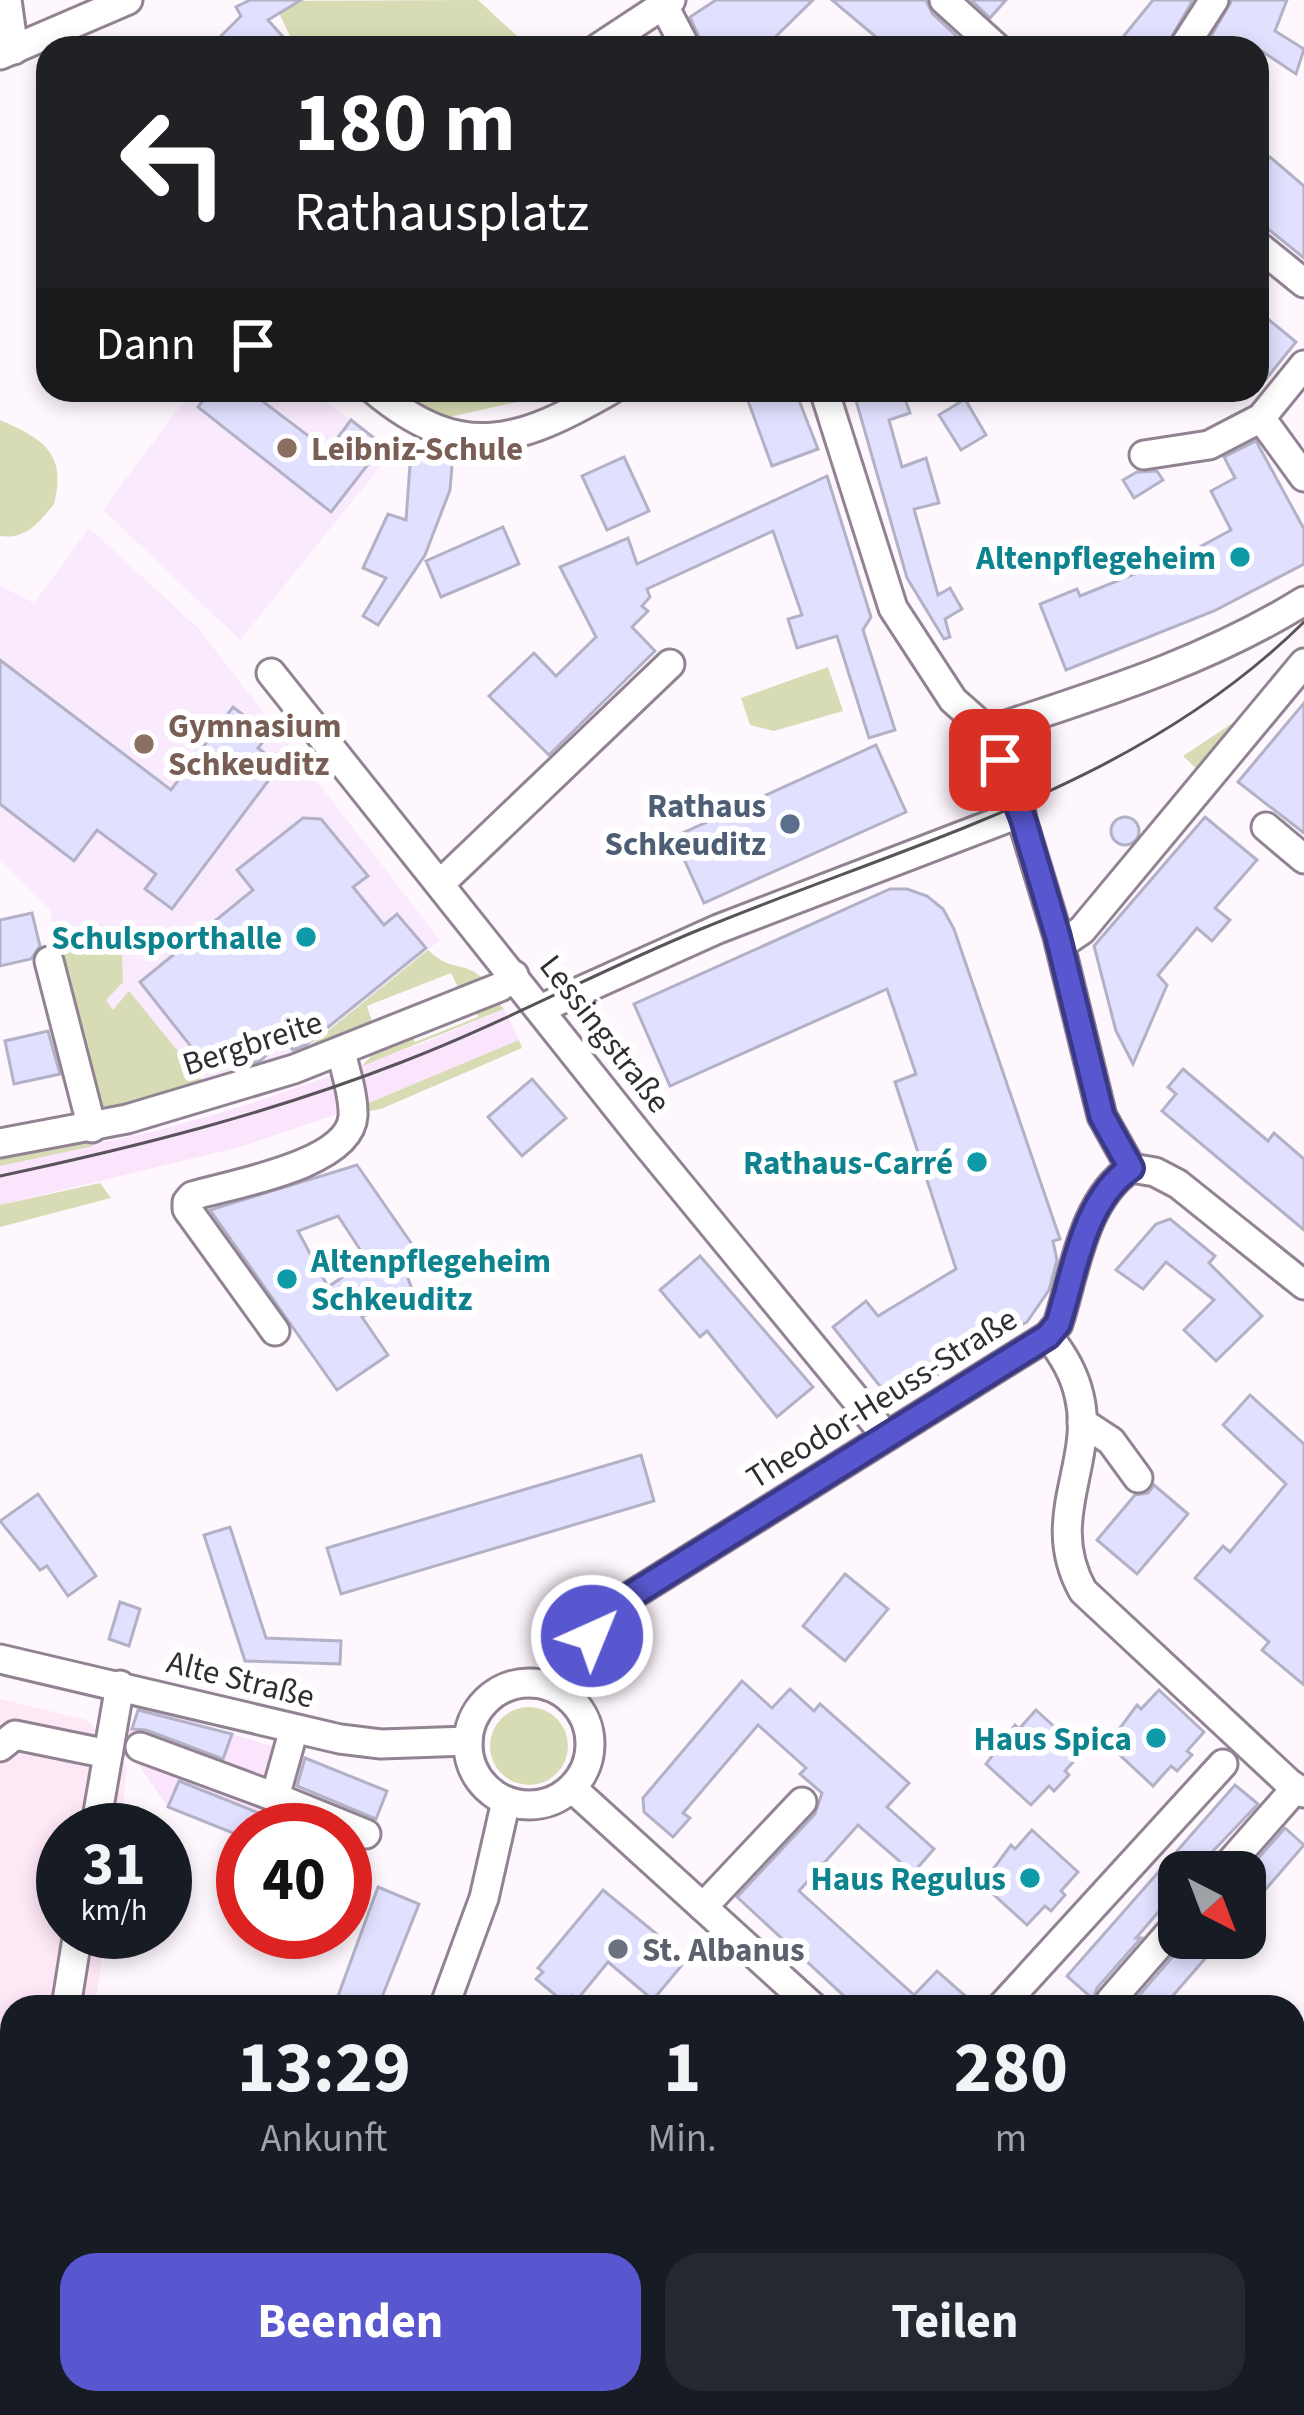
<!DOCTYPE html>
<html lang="de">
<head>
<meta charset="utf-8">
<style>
  :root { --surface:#171b24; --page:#242831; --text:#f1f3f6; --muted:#9ea1a6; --accent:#5957cf }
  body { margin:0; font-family:"Source Sans 3",sans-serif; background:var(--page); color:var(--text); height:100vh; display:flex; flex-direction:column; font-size:45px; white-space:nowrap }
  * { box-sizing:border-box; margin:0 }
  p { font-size:39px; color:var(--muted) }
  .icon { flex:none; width:66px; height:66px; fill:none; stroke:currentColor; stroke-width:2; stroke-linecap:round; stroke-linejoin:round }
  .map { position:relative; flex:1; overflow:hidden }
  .sheet { position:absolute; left:0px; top:1995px; width:1305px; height:420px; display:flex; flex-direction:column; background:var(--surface); border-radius:36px 36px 0 0; box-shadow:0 6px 18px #0003 }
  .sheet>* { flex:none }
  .top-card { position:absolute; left:36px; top:36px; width:1233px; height:366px; border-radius:36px; box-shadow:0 6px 18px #0003; background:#202124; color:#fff; overflow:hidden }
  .needle { width:78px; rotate:138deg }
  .controls { position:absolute; left:1158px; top:1851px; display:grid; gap:24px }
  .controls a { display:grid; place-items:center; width:108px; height:108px; border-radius:24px; background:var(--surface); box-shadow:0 6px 18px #0003; font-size:60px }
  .speed { position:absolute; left:36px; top:1803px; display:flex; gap:24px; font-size:60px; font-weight:700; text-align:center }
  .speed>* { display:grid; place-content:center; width:156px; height:156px; border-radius:50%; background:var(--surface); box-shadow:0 6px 18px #0003; line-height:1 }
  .speed small { font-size:30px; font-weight:400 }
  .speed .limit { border:18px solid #d22; background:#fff; color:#111 }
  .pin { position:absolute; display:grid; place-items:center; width:102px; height:102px; color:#fff; margin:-51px; border-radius:24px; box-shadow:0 6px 18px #0006 }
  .me { position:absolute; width:132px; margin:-66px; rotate:44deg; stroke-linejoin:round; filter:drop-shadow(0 0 9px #0008) }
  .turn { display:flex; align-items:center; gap:42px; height:252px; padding:0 60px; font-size:54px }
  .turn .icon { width:156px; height:156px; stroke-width:2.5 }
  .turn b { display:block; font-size:84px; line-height:102px }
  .then { display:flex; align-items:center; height:114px; padding:0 60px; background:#0003; gap:24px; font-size:45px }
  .eta { display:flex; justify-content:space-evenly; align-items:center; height:204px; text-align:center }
  .eta b { font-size:72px; font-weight:700; line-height:84px }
  .action { display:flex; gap:24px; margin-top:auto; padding:24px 60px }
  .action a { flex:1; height:138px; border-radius:36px; background:var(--accent); color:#fff; font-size:48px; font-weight:700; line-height:138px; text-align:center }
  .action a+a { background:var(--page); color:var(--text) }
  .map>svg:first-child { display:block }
  .commercial { fill:#ffe8f6 }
  .built { fill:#fbe5fd }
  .education { fill:#f9eafd }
  .green { fill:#d8dcb4 }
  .building { fill:#e1e0fe; stroke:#b2b1c6; stroke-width:3; fill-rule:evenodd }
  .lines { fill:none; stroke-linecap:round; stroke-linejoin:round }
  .minor-casing { stroke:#928393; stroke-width:33 }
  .minor { stroke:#fff; stroke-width:27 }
  .tram { stroke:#59535a; stroke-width:3 }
  .route-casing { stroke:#3a3987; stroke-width:30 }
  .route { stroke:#5957cf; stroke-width:21 }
  .education-dot { fill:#8d6e63; stroke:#fff; stroke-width:4.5 }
  .culture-dot { fill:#0f9aa8; stroke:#fff; stroke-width:4.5 }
  .service-dot { fill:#5c6f8a; stroke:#fff; stroke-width:4.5 }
  .worship-dot { fill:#6b7280; stroke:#fff; stroke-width:4.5 }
  .labels { text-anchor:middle; stroke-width:12; stroke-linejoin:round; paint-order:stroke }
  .education-label { font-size:33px; font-weight:bold; fill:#785e54; stroke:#fff; text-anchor:start }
  .culture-label { font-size:33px; font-weight:bold; fill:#0d838f; stroke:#fff; text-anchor:end }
  .service-label { font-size:33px; font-weight:bold; fill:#4e5e75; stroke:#fff; text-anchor:end }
  .street-label { font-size:33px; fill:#322c33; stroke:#fff }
  .worship-label { font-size:33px; font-weight:bold; fill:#5b616d; stroke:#fff; text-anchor:start }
</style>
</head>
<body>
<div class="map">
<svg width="1304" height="2415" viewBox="0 0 1304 2415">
  <rect width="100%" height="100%" fill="#fef7fe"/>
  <polygon class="commercial" points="0,1699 87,1720 127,1766 121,1830 63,1830 63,1932 106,1932 95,2007 12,2007 12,2403 46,2403 45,2415 0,2415"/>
  <g class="built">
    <polygon points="504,1009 519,1040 364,1105 240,1147 0,1205 0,1166 167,1128 250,1104 426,1042"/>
    <polygon points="140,1704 305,1757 387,1791 352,1880 345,1877 345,1830 243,1830 168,1807 124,1744"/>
  </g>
  <g class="education">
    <polygon points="192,390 311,390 389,450 389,456 240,640 103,510"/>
    <polygon points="89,528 198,628 440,940 297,1056 101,1116 50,910 0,860 0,586 34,603"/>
  </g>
  <g class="green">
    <polygon points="478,0 530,48 296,48 273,1"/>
    <polygon points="402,390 571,390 436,420"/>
    <path d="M0,420C43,439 67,453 54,504C39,523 25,540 0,536Z"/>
    <polygon points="828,667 843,711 774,731 750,725 741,698"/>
    <polygon points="1231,724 1236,730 1200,772 1183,756"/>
    <polygon points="121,924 123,982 106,1000 113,1010 129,991 203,1082 99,1116 59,952"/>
    <path d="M428,950C453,974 465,959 485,981L460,991L451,973L367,1006L373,1025L298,1055Z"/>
    <polygon points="496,1000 504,1009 362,1066 380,1046 411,1034 415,1042 478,1017 476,1008"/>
    <polygon points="519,1040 522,1048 381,1109 364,1112 364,1105"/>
    <polygon points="90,1141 93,1146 0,1166 0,1154"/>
    <polygon points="100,1183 111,1198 0,1227 0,1205"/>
    <circle cx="529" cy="1746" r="39"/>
  </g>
  <g class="building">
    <polygon points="250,0 301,0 268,20 293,48 209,48 241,16 236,7"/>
    <polygon points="716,0 813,0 764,48 704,48 690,17"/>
    <polygon points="832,0 926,0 932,13 966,45 963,48 889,48"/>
    <polygon points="971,0 1006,0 990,18"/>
    <polygon points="1153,0 1193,0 1165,48 1114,48"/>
    <polygon points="1232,0 1287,0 1275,31 1304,49 1296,74 1257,48 1204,48"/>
    <polygon points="1270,157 1304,186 1304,258 1257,220 1257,173"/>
    <polygon points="1257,310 1296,342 1257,390"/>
    <polygon points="211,390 248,390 328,451 351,420 383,445 331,512 198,407"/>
    <polygon points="744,390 795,390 818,449 772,466"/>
    <polygon points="853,390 902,390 910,413 889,420 902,467 926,458 939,503 914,509 938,595 950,588 962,609 945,619 950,637 944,639 907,578"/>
    <polygon points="965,399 986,435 961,450 939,415"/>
    <polygon points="1256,441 1304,529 1304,564 1214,611 1066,670 1040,604 1077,589 1080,596 1194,550 1231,530 1211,491 1235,478 1224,457"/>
    <polygon points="411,451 453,454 450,490 425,555 378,625 363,616 386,578 363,568 388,514 406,520"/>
    <polygon points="624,457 649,511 607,530 582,476"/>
    <polygon points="1157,471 1163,480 1134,498 1123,480 1137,472"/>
    <polygon points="827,476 871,617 863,630 895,730 869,738 837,636 797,648 788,619 802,615 773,531 647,589 650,597 642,606 648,611 632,627 655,651 549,755 489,696 534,653 556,676 596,637 560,567 628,538 637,564"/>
    <polygon points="503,527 519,564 441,597 426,561"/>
    <polygon points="0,660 171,790 233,707 269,734 258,748 280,765 172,909 145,889 156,874 97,830 74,861 0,804"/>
    <polygon points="1304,703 1304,833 1238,782"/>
    <polygon points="876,745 906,812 704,903 674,837"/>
    <polygon points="1205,817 1257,860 1215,908 1230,920 1212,941 1197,928 1158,975 1167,985 1133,1064 1116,1031 1094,946"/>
    <circle cx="1125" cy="831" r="14"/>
    <polygon points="303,818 321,819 368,876 353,887 384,925 397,914 426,948 306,1045 293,1050 285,1039 260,1061 248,1064 235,1047 208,1068 140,982 253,890 237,870"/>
    <polygon points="890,889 907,889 927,896 943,909 954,929 1060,1239 1053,1241 1057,1260 1049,1290 1027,1322 901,1396 887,1395 833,1327 866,1301 878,1316 956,1269 895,1082 916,1074 887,989 670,1086 634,1004"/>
    <polygon points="32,913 40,946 31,959 0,966 0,920"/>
    <polygon points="48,1031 60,1074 14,1084 5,1041"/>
    <polygon points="1183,1069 1268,1141 1274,1133 1304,1159 1304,1230 1162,1111 1176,1094 1168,1087"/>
    <polygon points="532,1079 566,1118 522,1156 488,1117"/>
    <path d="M357,1165L427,1266L406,1273L412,1289L362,1317L388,1355L337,1390L210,1210ZM338,1216L367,1260L328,1287L298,1231Z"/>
    <polygon points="1170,1219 1215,1256 1209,1263 1262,1316 1216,1361 1184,1330 1214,1300 1166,1262 1143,1289 1116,1270 1156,1224"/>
    <polygon points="700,1256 813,1387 777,1417 707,1331 700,1337 660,1290"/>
    <polygon points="1250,1395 1304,1444 1304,1685 1262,1650 1269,1642 1195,1578 1223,1546 1230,1552 1286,1484 1223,1425"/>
    <polygon points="641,1455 654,1501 341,1594 327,1548"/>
    <polygon points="1154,1485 1188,1514 1137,1574 1097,1540 1135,1495 1148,1493"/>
    <polygon points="38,1494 96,1576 68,1596 47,1566 40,1570 0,1521"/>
    <polygon points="230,1527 266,1638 341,1641 340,1664 245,1661 204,1535"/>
    <polygon points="845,1574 888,1609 845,1661 803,1626"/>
    <polygon points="120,1602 140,1609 129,1646 109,1639"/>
    <polygon points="742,1681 772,1708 790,1689 814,1711 820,1704 909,1783 887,1807 934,1849 913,1873 858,1825 799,1891 914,1995 937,1971 978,2007 856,2007 737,1897 815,1814 822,1793 800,1774 806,1768 758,1725 683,1813 690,1818 673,1837 644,1812 643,1798"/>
    <polygon points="1159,1690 1204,1732 1187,1751 1192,1755 1177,1771 1171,1766 1153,1786 1108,1744 1137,1705 1141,1709"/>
    <polygon points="138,1710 232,1734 223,1759 146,1730 132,1729"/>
    <polygon points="1036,1710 1082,1752 1065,1771 1069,1775 1054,1791 1049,1786 1031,1805 986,1764 1015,1725 1019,1729"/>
    <polygon points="305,1758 387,1791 376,1819 297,1786"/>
    <polygon points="179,1781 279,1821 308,1830 243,1830 243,1837 168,1807"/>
    <polygon points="1235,1785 1258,1804 1193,1872 1179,1872 1179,1888 1136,1938 1141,1938 1097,1988 1093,1999 1067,1976"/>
    <polygon points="1285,1828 1304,1845 1245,1913 1245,1873"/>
    <polygon points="1032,1830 1078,1872 1061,1891 1065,1895 1051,1911 1045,1906 1027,1925 982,1884 1011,1845 1015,1849"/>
    <polygon points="345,1845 362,1851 346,1892 345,1892"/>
    <polygon points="378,1887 419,1904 378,2007 334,2007"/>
    <polygon points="603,1890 687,1959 653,2000 608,1962 577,2000 572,1996 566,2004 536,1979 543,1972 538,1968"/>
    <polygon points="1189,1938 1223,1938 1163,2007 1129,2007"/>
  </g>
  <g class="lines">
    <g class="minor-casing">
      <g id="minor">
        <polyline points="7,0 14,50"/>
        <polyline points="944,0 997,48"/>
        <polyline points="664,6 686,48"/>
        <polyline points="598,48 671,0"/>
        <polyline points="1183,48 1214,0"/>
        <polyline points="0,55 128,0"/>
        <polyline points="1257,245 1304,283"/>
        <path d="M374,390C463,464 520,442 611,390"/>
        <polyline points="824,390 893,608 953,700 988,731 1018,806 1058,937 1102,1116 1131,1168"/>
        <polyline points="1261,418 1304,477"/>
        <polyline points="1144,455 1209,445 1261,418 1304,365"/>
        <polyline points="271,673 643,1140 886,1436"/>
        <path d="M988,731C1097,695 1206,662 1304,601"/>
        <polyline points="1266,827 1304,859"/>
        <polyline points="440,884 670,664"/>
        <polyline points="1060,945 1082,930 1304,663"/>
        <polyline points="49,961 92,1128"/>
        <polyline points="540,1009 718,929 1021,813"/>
        <polyline points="0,1143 127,1119 294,1069 500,987 514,975"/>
        <polyline points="1131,1168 1155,1172 1178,1184 1304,1285"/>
        <path d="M275,1331L187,1209V1202L192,1196C232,1184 350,1165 353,1116C354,1095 345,1071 341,1051"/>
        <path d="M1048,1336C1062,1353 1074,1373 1079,1395C1096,1463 1042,1518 1083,1591L1289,1783L1304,1793"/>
        <polyline points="1082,1422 1111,1441 1138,1478"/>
        <polyline points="0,1659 340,1739 381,1744 468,1741"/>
        <circle cx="529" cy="1744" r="61"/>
        <path d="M558,1690L608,1610L1048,1336L1058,1324C1075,1271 1083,1200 1131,1168"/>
        <polyline points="294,1729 275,1797 366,1834"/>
        <polyline points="0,1747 15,1735 108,1754"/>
        <polyline points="140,1747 275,1797"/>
        <polyline points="572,1788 813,2007"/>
        <polyline points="95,1830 120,1685"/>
        <polyline points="1222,1872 1296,1788"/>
        <polyline points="703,1907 802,1802"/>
        <polyline points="1111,2000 1179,1922"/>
        <polyline points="66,2007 78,1932"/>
        <polyline points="444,2007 484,1898 506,1801"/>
        <polyline points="1001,2007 1223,1764"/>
        <polyline points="550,2403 563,2415"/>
        <polyline points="1248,2403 1261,2415"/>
        <polyline points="22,2415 23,2403"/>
        <polyline points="366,2415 368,2403"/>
      </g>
    </g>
    <use href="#minor" class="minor"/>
    <path class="tram" d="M0,1176C137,1147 271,1113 402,1062C504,1023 600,970 701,929C912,842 1137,787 1304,622"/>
  </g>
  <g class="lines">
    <g class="route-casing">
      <path id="route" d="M592,1636L608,1610L1048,1336L1058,1324C1075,1271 1083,1201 1131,1168L1102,1116L1058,937L1023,819L1000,760"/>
    </g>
    <use href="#route" class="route"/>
  </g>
  <g class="education-dot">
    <circle cx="287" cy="448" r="12"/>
    <circle cx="144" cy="744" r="12"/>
  </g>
  <g class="culture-dot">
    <circle cx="1240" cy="557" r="12"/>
    <circle cx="306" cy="937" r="12"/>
    <circle cx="977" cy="1162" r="12"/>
    <circle cx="287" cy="1279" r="12"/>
    <circle cx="1156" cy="1738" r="12"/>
    <circle cx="1030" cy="1878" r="12"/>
  </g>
  <circle class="service-dot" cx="790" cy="824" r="12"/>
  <circle class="worship-dot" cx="618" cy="1949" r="12"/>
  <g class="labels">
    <g class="education-label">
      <text x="311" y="460">Leibniz-Schule</text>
      <text x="168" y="737">Gymnasium<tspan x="168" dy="38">Schkeuditz</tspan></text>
    </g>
    <g class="culture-label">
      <text x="1216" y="569">Altenpflegeheim</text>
      <text x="282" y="949">Schulsporthalle</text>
      <text x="953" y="1174">Rathaus-Carré</text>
      <text x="311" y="1272" text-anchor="start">Altenpflegeheim<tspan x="311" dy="38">Schkeuditz</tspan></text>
      <text x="1132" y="1750">Haus Spica</text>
      <text x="1006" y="1890">Haus Regulus</text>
    </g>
    <g class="service-label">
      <text x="766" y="817">Rathaus<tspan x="766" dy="38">Schkeuditz</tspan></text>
    </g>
    <g class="street-label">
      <text transform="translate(606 1033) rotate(52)" y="12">Lessingstraße</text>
      <text transform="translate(252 1042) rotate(-18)" y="12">Bergbreite</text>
      <text transform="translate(881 1397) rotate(-32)" y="12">Theodor-Heuss-Straße</text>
      <text transform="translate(241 1678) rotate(14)" y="12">Alte Straße</text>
    </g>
    <g class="worship-label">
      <text x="642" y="1961">St. Albanus</text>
    </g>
  </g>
</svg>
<div class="controls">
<a><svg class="needle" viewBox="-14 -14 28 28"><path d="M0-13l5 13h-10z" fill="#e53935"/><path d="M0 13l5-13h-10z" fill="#9ea1a6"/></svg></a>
</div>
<div class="speed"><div>31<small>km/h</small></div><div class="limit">40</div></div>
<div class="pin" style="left:1000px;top:760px;background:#d93025"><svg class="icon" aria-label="arrive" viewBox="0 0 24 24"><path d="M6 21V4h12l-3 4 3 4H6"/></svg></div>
<svg class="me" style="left:592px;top:1636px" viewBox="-20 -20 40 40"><circle r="17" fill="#5957cf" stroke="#fff" stroke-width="3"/><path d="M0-11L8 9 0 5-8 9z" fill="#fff"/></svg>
<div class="top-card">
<div class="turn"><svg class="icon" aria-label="left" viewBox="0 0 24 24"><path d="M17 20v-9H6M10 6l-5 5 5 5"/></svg><div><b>180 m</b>Rathausplatz</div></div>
<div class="then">Dann<svg class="icon" aria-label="arrive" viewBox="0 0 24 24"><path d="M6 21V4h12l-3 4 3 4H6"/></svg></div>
</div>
<section class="sheet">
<div class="eta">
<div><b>13:29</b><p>Ankunft</p></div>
<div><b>1</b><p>Min.</p></div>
<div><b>280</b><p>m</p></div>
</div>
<div class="action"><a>Beenden</a><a>Teilen</a></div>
</section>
</div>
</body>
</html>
